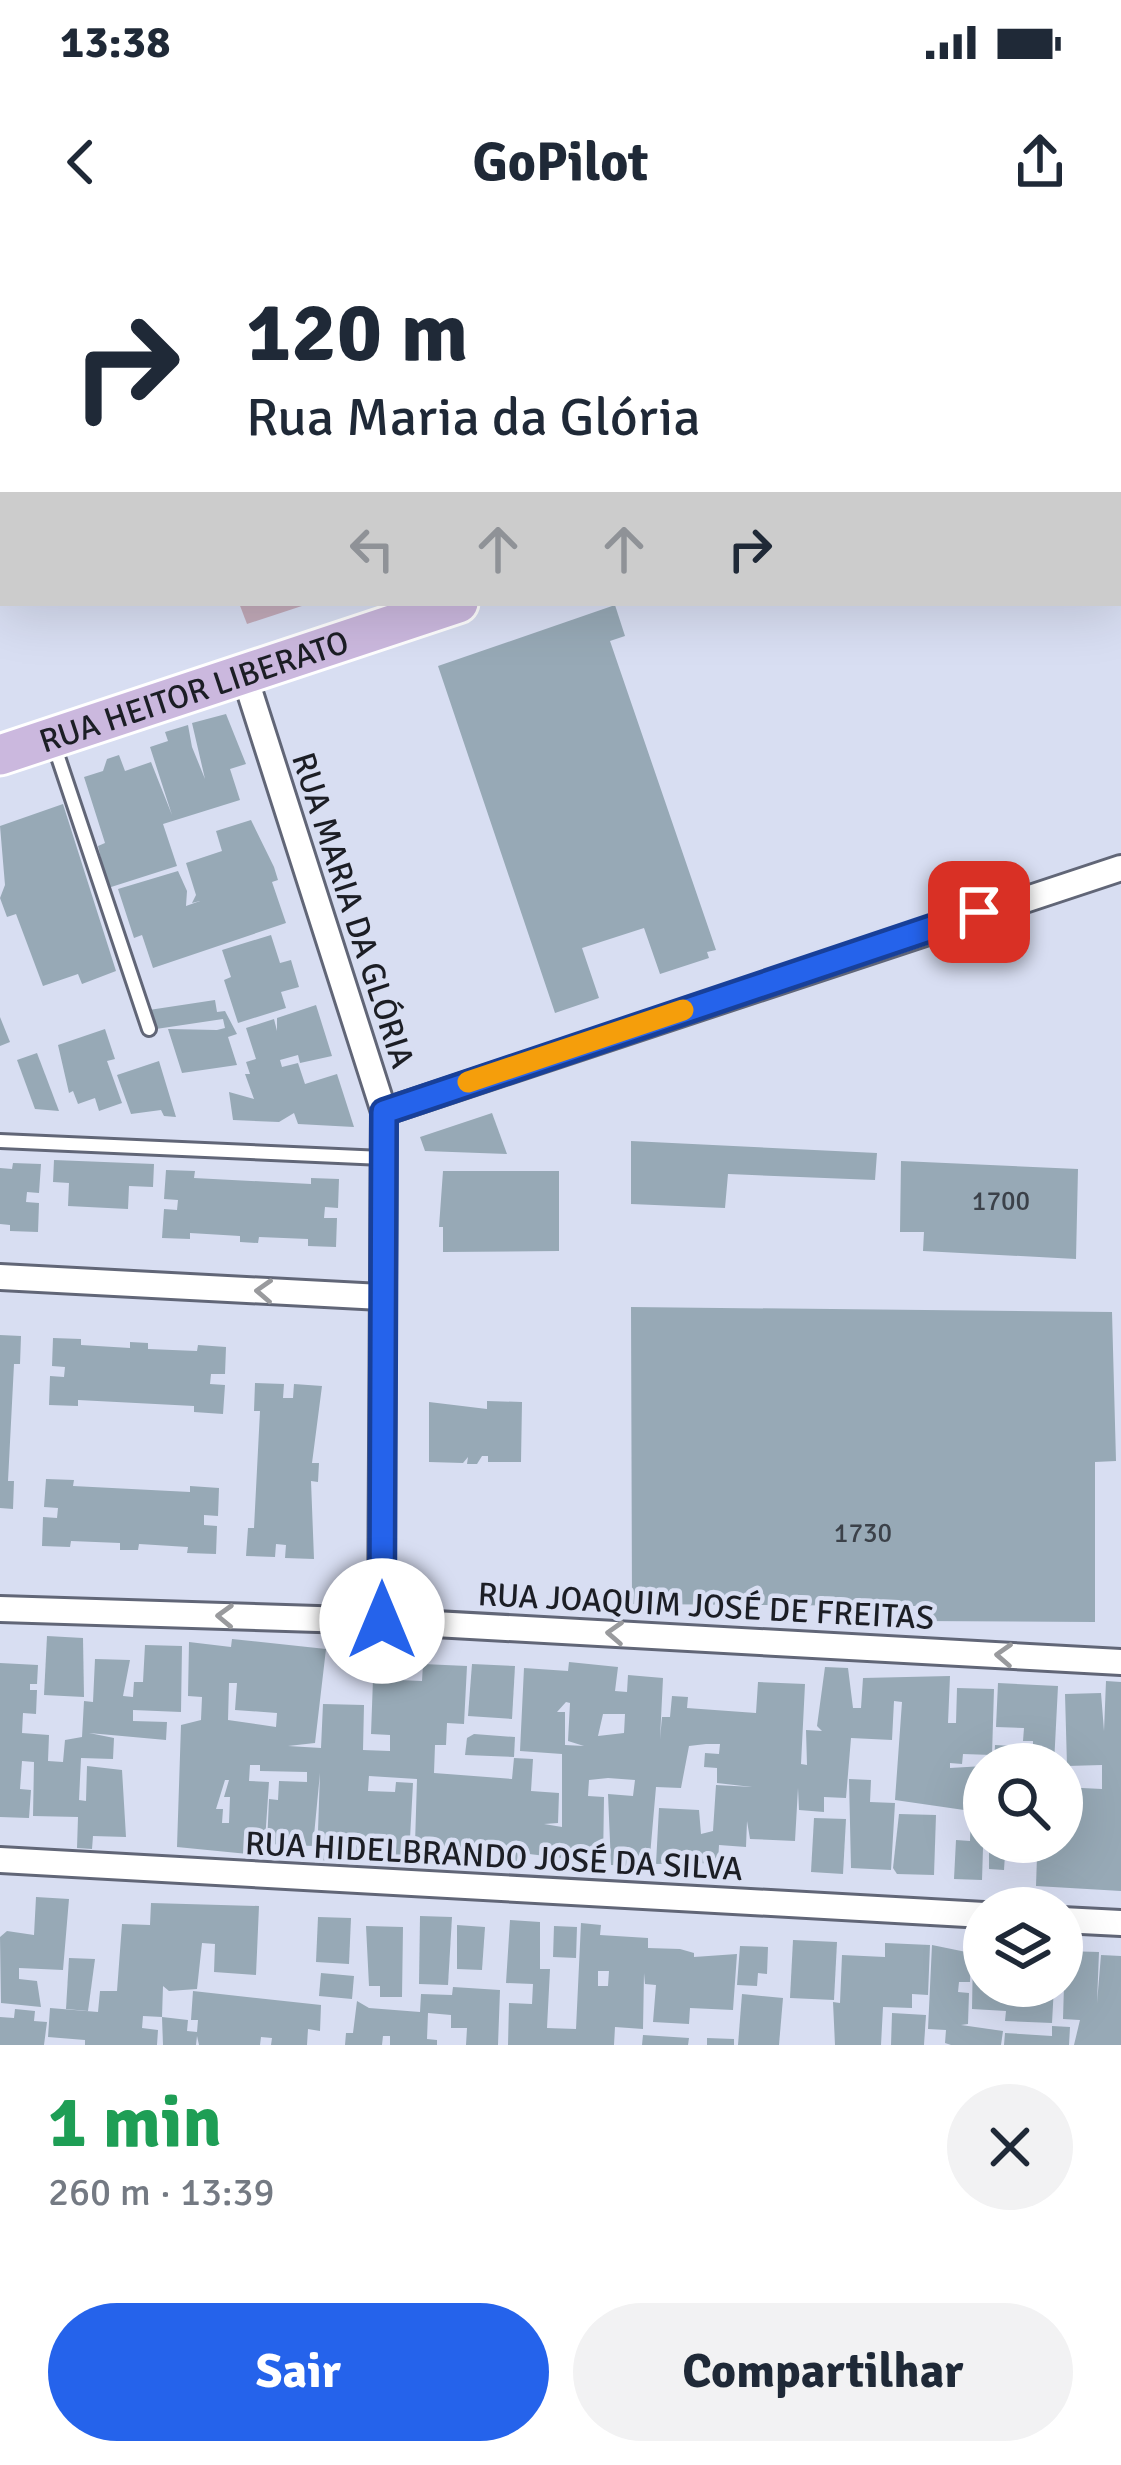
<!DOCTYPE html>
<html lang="pt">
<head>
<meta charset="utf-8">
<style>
  :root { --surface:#fff; --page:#f2f2f3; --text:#1f2937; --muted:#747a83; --accent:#2563eb }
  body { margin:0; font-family:Signika,sans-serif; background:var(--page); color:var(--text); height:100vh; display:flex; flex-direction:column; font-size:45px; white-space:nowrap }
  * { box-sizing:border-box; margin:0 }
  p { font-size:39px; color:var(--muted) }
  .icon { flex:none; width:66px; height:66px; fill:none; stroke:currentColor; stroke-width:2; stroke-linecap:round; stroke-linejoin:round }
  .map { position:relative; height:1805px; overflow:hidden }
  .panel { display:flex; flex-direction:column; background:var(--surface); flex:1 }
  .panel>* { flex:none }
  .top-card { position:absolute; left:0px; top:0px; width:1122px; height:366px; box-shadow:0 12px 48px #0002; background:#fff; color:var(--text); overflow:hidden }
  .buttons { position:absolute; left:963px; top:1503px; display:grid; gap:24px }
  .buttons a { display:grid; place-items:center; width:120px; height:120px; border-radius:50%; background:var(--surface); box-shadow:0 12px 48px #0002; font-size:60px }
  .pin { position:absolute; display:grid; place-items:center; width:102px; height:102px; color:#fff; margin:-51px; border-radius:24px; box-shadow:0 6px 18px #0006 }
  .me { position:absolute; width:132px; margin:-66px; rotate:0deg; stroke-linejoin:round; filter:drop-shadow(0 0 9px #0008) }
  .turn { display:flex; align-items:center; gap:42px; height:252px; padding:0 48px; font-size:54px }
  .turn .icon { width:156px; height:156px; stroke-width:2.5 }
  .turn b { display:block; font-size:84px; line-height:102px }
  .lanes { display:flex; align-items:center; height:114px; padding:0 48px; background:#0003; justify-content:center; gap:60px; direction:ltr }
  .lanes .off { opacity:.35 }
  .round { display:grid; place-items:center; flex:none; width:126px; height:126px; border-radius:63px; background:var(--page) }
  .overview { display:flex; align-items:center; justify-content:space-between; height:204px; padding:0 48px }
  h1 { font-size:72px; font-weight:800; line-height:90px; color:#1e9e55 }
  .primary-button { display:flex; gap:24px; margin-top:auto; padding:24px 48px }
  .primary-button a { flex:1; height:138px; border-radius:72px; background:var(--accent); color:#fff; font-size:48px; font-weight:800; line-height:138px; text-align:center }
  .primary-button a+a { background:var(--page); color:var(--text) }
  .status { display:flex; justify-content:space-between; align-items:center; height:84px; padding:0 60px; background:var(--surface); direction:ltr }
  .status svg { height:33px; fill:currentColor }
  header { display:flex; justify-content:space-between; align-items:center; height:156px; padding:0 48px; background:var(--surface); font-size:54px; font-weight:800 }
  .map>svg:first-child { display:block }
  .green { fill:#c2aab9 }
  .building { fill:#97a9b6; fill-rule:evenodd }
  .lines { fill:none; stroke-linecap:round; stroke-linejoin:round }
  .service-casing { stroke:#616677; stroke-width:18 }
  .minor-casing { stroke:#616677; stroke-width:30 }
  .primary-casing { stroke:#fff; stroke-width:45 }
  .service { stroke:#fff; stroke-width:12 }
  .minor { stroke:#fff; stroke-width:24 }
  .primary { stroke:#cbb8de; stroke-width:39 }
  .oneway { stroke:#999a9d }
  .route-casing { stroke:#184099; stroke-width:30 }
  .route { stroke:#2563eb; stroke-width:21 }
  .slow { stroke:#f59e0b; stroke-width:21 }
  .labels { text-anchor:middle; stroke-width:9; stroke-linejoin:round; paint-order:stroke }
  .number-label { font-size:27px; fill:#3b4149 }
  .street-label { font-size:33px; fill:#1c1e25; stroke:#d8def2 }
</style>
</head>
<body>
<div class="status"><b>13:38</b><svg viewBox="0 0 49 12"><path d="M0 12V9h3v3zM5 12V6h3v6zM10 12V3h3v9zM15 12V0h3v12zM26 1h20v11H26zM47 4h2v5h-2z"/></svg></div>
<header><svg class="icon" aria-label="back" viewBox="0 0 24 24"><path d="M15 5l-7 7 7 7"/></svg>GoPilot<svg class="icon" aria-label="share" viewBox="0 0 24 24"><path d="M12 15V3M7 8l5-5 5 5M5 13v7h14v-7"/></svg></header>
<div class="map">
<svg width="1121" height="1805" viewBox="0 0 1121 1805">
  <rect width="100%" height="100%" fill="#d8def2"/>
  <polygon class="green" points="239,363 311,363 247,384"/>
  <g class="building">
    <polygon points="615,365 625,396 610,401 716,710 707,712 709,718 660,734 644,688 582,708 599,758 555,773 438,426"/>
    <polygon points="226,474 246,524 230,529 240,560 163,584 177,626 108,648 98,606 105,603 84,537 103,531 107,519 119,515 125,531 151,522 172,575 150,507 168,501 165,492 188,485 192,507 205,539 192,483"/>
    <polygon points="63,564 116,731 82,744 78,734 43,746 16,674 7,677 0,658 5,645 0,586"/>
    <polygon points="251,580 274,627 278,640 272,642 286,683 153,728 142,695 134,698 118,649 178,631 187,651 186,666 200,661 192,663 196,655 186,623 222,611 216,591"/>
    <polygon points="271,695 280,723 291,720 299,747 281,752 286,768 238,783 224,740 231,737 222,710"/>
    <polygon points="215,760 217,772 225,771 237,794 228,797 237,825 182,833 168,789 217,790 225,788 223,779 156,789 149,770"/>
    <polygon points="316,765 332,816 300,823 298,815 280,820 282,827 298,823 305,844 337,834 354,887 298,884 294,873 279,882 233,880 229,852 254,859 245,834 250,834 246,822 256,819 246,788 274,779 277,791 277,778"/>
    <polygon points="0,777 10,802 0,806"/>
    <polygon points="105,789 115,819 107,821 122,863 99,871 95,858 78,864 73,851 69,853 58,805"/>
    <polygon points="37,813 59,871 35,869 17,820"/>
    <polygon points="159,821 176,877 164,876 161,870 131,874 117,835"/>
    <polygon points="492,873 507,914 425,911 420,897"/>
    <polygon points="631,901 877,913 875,940 728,934 725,968 631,964"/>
    <polygon points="54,920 154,924 153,947 129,946 128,969 68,966 69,943 53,942"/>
    <polygon points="901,921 1078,929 1076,1019 923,1011 924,992 900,992"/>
    <polygon points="13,923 41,924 39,953 27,952 26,962 39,963 38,992 10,991 10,985 0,984 0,928 12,929"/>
    <polygon points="166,930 195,931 194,938 311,944 311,938 339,939 338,968 325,967 324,978 337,978 336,1007 308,1006 308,999 259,997 258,1003 240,1002 240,996 190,993 190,999 162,998 164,969 177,970 178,960 164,959"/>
    <polygon points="443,931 559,931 559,1011 443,1012 443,987 439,987"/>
    <polygon points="631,1067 1112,1072 1116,1221 1095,1222 1095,1382 917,1381 916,1366 632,1364"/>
    <polygon points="0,1095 21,1096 20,1124 14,1124 8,1241 14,1241 13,1269 0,1268"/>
    <polygon points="53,1098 81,1099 81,1105 130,1108 130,1102 148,1103 148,1109 197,1111 198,1105 226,1107 225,1134 211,1134 210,1144 225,1145 223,1174 194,1172 194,1166 78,1160 78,1166 49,1165 50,1136 64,1137 65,1127 52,1126"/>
    <polygon points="255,1143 284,1144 283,1158 293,1158 294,1144 322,1146 312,1223 319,1223 318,1242 311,1241 314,1319 285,1318 286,1305 276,1304 275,1317 246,1316 248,1288 254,1288 260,1171 254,1171"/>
    <polygon points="487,1161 522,1162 521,1222 488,1222 488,1216 482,1216 477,1224 467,1224 468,1217 463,1223 429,1222 429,1162 487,1169"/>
    <polygon points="46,1239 74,1240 73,1246 190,1252 190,1246 219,1248 218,1276 204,1275 204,1285 217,1286 216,1314 187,1313 188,1307 139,1304 138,1310 120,1310 120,1303 71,1301 70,1307 42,1306 43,1277 57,1278 58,1268 44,1267"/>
    <polygon points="47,1396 83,1398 84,1457 44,1455"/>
    <path d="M232,1399L326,1409L315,1503L288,1506L321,1508L323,1464L364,1465L363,1510L390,1511V1495L371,1494L373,1439L422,1441L423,1424L467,1426L464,1484L447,1483L446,1505H435L434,1533L512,1539L514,1518L533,1519L531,1551L559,1553L558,1583L544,1584L562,1587V1514L520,1511L524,1428L568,1431L569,1422L618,1427L615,1451L627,1452L628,1435L663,1438L660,1499L662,1477H670L672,1456L688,1457L687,1468L756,1473L758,1442L805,1444L801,1524L807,1525L806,1490L822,1491L817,1486L825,1427L848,1428L853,1468H861L863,1438L950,1436L948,1483H956L957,1448L994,1449L992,1515L963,1514L962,1524L950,1523V1528L984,1526V1602H1062V1547L1102,1549V1525L1067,1526L1065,1454L1101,1453L1104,1491L1106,1441L1121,1442V1651L1036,1646L1037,1616L1005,1614L1004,1630L989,1629V1609L983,1608L982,1640L954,1639L956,1600L970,1601L971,1571L895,1560L902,1462L894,1461L892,1500L851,1498L846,1558L824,1557V1572L799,1570L798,1548L795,1601L750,1599L747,1581L746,1607L719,1605L718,1623L656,1624L659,1568L699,1570L701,1594L713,1591L716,1545L752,1547L717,1543V1528L704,1527L705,1513L719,1514L720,1504H706L689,1506L681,1548L656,1547L649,1627L611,1625L608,1554L633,1556L635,1540L608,1538L589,1540L588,1556L604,1557L603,1623L521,1613L520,1630L507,1629L508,1611L415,1604L417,1539L369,1536L368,1551L395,1552L396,1542L413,1543L409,1617L364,1614L363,1622L317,1620L320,1533L313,1606L267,1604L269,1559L278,1560L279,1541L307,1542V1532L260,1531V1525H250L249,1541L269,1542L265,1601L248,1600V1614L177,1607L181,1485L201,1480L202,1457L188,1456L189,1402L231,1407ZM229,1443H237L235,1470L277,1473L276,1487L228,1480ZM566,1462L570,1463L568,1501L584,1506L565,1505V1472H557ZM603,1474H625L624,1493L598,1496ZM225,1540H229L224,1557H230L229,1583H222L223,1569H216Z"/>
    <polygon points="145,1405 182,1406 181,1472 133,1470 133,1481 167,1482 166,1500 89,1493 114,1498 113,1519 81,1518 79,1560 86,1561 87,1526 122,1530 126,1597 93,1596 92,1609 77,1608 78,1577 33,1576 34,1522 22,1521 20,1549 31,1550 29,1578 0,1577 0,1423 38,1425 37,1444 30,1444 30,1450 37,1450 36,1474 23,1473 22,1493 49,1495 48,1521 63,1522 65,1500 82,1497 84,1461 93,1462 95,1419 130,1420 123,1456 133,1457 134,1442 143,1442"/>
    <polygon points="472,1424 515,1426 512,1479 468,1476"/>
    <polygon points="998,1443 1058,1446 1054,1524 994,1524 995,1505 1033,1507 1033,1501 1023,1501 1024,1488 996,1487"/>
    <polygon points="474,1494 515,1497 514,1517 465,1515 467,1498"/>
    <polygon points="849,1539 871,1540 870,1562 895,1563 891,1630 851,1628"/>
    <polygon points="899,1574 936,1575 934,1635 897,1634 893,1628"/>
    <polygon points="814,1578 846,1579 843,1634 811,1632"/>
    <polygon points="36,1657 69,1659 63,1730 19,1728 19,1739 37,1741 41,1767 1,1763 0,1697 7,1691 34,1695"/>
    <polygon points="151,1663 259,1666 256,1735 214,1732 215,1704 202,1703 197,1749 169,1751 163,1746 162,1777 143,1776 142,1788 158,1790 157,1805 85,1805 85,1800 48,1797 50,1768 98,1772 100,1751 117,1751 122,1684 150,1685"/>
    <polygon points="420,1676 452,1677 448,1745 419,1744"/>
    <polygon points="318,1677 351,1678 349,1724 316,1722"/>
    <path d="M510,1680L540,1682V1729H550L547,1788L576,1789L581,1683L601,1685L600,1695L648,1698V1708L680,1709L694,1713V1717L737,1714L733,1770L690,1768L689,1784L653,1782L656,1745L645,1744L644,1733L643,1789L615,1787L614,1805H508L509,1763L532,1764L533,1744L506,1743ZM598,1731H609L608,1746H598Z"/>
    <polygon points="457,1685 485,1687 482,1730 457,1729"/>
    <polygon points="366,1686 403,1687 402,1757 380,1757 380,1746 369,1746"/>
    <polygon points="554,1686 577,1687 576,1718 553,1717"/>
    <polygon points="793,1700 837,1702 834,1760 790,1758"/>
    <polygon points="885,1703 930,1705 928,1755 912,1754 912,1768 883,1767 881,1805 835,1805 833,1762 840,1763 842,1715 885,1717"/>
    <polygon points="932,1705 971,1713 970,1742 959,1742 958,1752 969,1753 968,1784 961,1785 1003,1791 1001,1805 951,1805 945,1803 946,1790 928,1789"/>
    <polygon points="740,1706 768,1707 767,1734 758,1733 757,1746 737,1745"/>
    <polygon points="1065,1711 1099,1712 1097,1763 1101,1715 1121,1716 1121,1805 1074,1805 1080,1780 1063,1779"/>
    <polygon points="973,1715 984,1716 984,1746 1054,1746 1052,1783 1005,1781 1006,1771 972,1769"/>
    <polygon points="69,1718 95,1719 88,1771 66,1769"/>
    <polygon points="321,1733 354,1736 352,1759 319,1756"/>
    <polygon points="453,1747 500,1750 498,1805 466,1805 467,1788 451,1788 451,1775 428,1773 427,1799 437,1800 437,1805 390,1805 390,1796 383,1796 382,1805 345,1805 346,1793 353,1793 357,1761 369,1768 420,1772 421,1754 452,1755"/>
    <polygon points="193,1751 321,1765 320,1791 308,1789 307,1805 271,1805 272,1798 261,1797 260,1805 199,1805 197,1796 196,1805 163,1805 162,1777 188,1780 187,1791 197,1792 198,1780 191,1780"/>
    <polygon points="742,1754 783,1758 779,1805 738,1805"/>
    <polygon points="15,1769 35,1771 34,1781 47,1782 44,1805 0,1805 0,1777 14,1778"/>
    <polygon points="892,1773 926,1775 924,1805 891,1805"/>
    <polygon points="1052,1786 1070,1787 1069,1805 1004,1805 1005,1793 1052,1796"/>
    <polygon points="643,1795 689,1798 688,1805 642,1805"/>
    <polygon points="707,1798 734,1799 734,1805 707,1805"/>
  </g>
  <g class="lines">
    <g class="service-casing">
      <g id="service">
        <polyline points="54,505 149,789"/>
        <polyline points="0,901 383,918"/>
      </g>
    </g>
    <g class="minor-casing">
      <g id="minor">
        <polyline points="169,3 178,0"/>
        <polyline points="0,58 3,57"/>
        <polyline points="244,434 384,872 1121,628"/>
        <polyline points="0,1037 381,1057"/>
        <polyline points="0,1369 381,1381 1121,1422"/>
        <polyline points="381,1381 384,872"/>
        <polyline points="0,1620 984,1675"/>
        <polyline points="1062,1680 1121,1683"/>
      </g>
    </g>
    <g class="primary-casing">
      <g id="primary">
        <polyline points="1119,141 1121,140"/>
        <path id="s1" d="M0,515L458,363"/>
      </g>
    </g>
    <use href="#service" class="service"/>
    <use href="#minor" class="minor"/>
    <use href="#primary" class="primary"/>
  </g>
  <defs><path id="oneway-chevron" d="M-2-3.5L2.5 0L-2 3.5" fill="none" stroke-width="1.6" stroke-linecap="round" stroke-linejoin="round" transform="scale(3)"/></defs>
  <g class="oneway">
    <use href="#oneway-chevron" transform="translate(264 1051) rotate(-177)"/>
    <use href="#oneway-chevron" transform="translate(225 1376) rotate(-178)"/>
    <use href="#oneway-chevron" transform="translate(615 1393) rotate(-177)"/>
    <use href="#oneway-chevron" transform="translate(1004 1415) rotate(-177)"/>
  </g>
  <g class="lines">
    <g class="route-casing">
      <polyline id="route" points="382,1381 384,872 979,672"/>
    </g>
    <use href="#route" class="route"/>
    <polyline class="slow" points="468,842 683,770"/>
  </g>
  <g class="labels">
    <g class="number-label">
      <text x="1001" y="970">1700</text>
      <text x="863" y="1302">1730</text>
    </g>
    <g class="street-label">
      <text dy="12" stroke="none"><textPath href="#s1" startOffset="204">RUA HEITOR LIBERATO</textPath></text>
      <text transform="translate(354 670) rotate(72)" y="12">RUA MARIA DA GLÓRIA</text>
      <text transform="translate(706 1365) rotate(3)" y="12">RUA JOAQUIM JOSÉ DE FREITAS</text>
      <text transform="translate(494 1615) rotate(3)" y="12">RUA HIDELBRANDO JOSÉ DA SILVA</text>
    </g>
  </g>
</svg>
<div class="buttons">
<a><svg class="icon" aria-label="search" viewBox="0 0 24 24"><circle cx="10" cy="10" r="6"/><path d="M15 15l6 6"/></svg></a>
<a><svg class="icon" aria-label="layers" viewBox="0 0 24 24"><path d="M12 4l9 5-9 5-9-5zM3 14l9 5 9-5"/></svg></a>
</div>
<div class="pin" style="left:979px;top:672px;background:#d93025"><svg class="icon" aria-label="arrive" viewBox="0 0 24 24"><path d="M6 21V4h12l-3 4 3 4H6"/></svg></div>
<svg class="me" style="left:382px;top:1381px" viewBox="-20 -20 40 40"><circle r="19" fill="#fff"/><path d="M0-13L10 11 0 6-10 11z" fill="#2563eb"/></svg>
<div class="top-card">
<div class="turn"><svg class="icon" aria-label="right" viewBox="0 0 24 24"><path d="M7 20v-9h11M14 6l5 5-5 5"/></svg><div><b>120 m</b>Rua Maria da Glória</div></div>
<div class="lanes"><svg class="icon off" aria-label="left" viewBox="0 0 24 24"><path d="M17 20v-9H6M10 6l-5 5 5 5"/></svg><svg class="icon off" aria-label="ahead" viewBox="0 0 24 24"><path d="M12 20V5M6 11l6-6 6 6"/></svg><svg class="icon off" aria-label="ahead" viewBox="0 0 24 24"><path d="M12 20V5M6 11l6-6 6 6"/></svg><svg class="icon" aria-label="right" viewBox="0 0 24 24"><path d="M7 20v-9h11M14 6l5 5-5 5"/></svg></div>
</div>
</div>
<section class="panel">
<div class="overview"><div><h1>1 min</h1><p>260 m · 13:39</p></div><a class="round"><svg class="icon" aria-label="close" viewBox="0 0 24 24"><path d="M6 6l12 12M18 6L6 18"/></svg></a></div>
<div class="primary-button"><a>Sair</a><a>Compartilhar</a></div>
</section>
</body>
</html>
